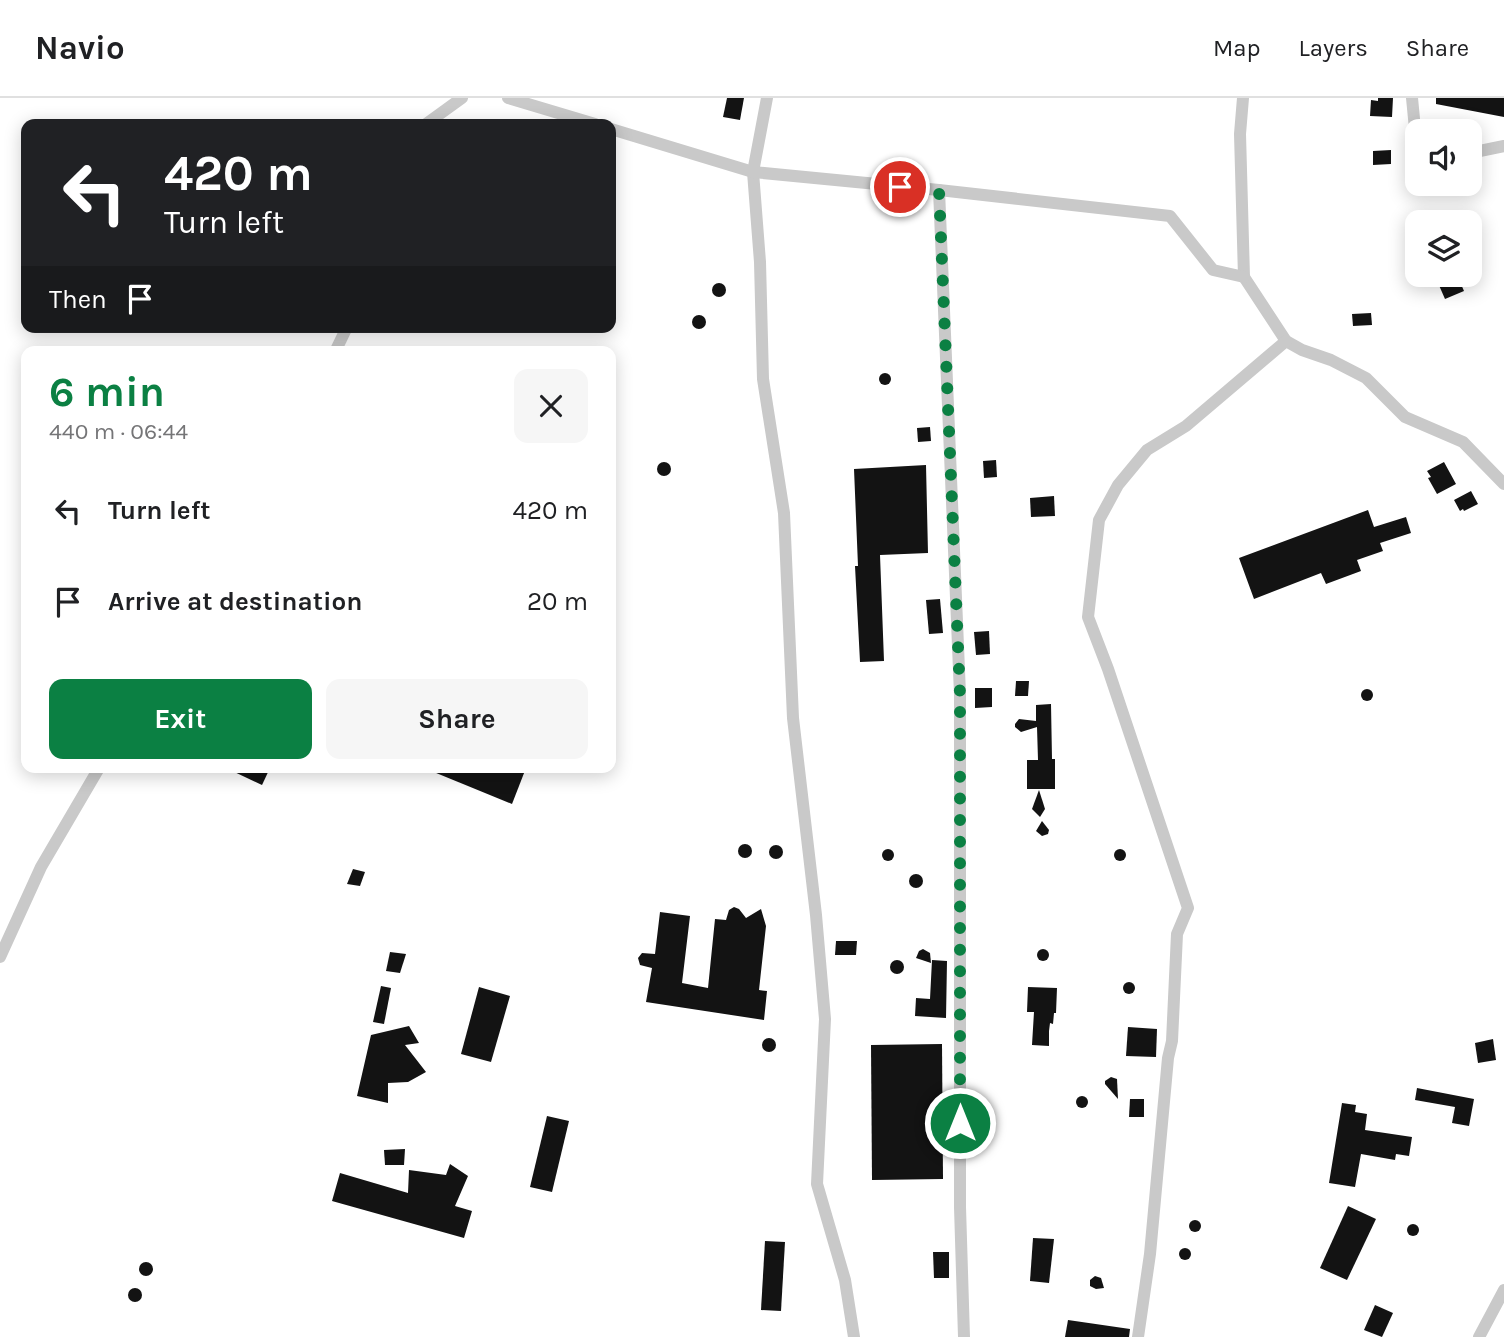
<!DOCTYPE html>
<html lang="en">
<head>
<meta charset="utf-8">
<style>
  :root { --surface:#fff; --page:#f6f6f6; --text:#202124; --muted:#757577; --line:#e0e0e0; --accent:#0b8043 }
  body { margin:0; font-family:Karla,sans-serif; background:var(--page); color:var(--text); height:100vh; display:flex; flex-direction:column; font-size:26px; white-space:nowrap }
  * { box-sizing:border-box; margin:0 }
  p { font-size:23px; color:var(--muted) }
  .icon { flex:none; width:38px; height:38px; fill:none; stroke:currentColor; stroke-width:2; stroke-linecap:round; stroke-linejoin:round }
  .map { position:relative; flex:1; overflow:hidden }
  .sheet { position:absolute; left:21px; top:248px; width:595px; height:427px; display:flex; flex-direction:column; background:var(--surface); border-radius:14px; box-shadow:0 4px 18px #0003 }
  .sheet>* { flex:none }
  .guide { position:absolute; left:21px; top:21px; width:595px; height:214px; border-radius:14px; box-shadow:0 4px 18px #0003; background:#202124; color:#fff; overflow:hidden }
  .buttons { position:absolute; left:1405px; top:21px; display:grid; gap:14px }
  .buttons a { display:grid; place-items:center; width:77px; height:77px; border-radius:14px; background:var(--surface); box-shadow:0 4px 18px #0003; font-size:35px }
  .pin { position:absolute; display:grid; place-items:center; width:60px; height:60px; color:#fff; margin:-30px; border:4px solid #fff; border-radius:50%; box-shadow:0 2px 7px #0007 }
  .me { position:absolute; width:77px; margin:-38px; rotate:0deg; stroke-linejoin:round; filter:drop-shadow(0 0 5px #0008) }
  .turn { display:flex; align-items:center; gap:24px; height:147px; padding:0 28px; font-size:32px }
  .turn .icon { width:91px; height:91px; stroke-width:2.5 }
  .turn b { display:block; font-size:49px; line-height:60px }
  .then { display:flex; align-items:center; height:66px; padding:0 28px; background:#0003; gap:14px; font-size:26px }
  .round { display:grid; place-items:center; flex:none; width:74px; height:74px; border-radius:14px; background:var(--page) }
  .summary { display:flex; align-items:center; justify-content:space-between; height:119px; padding:0 28px }
  h1 { font-size:42px; font-weight:700; line-height:52px; color:var(--accent) }
  .button { display:flex; gap:14px; margin-top:auto; padding:14px 28px }
  .button a { flex:1; height:80px; border-radius:14px; background:var(--accent); color:#fff; font-size:28px; font-weight:700; line-height:80px; text-align:center }
  .button a+a { background:var(--page); color:var(--text) }
  ul { padding:0; list-style:none }
  li { display:flex; align-items:center; gap:21px; height:91px; padding:0 28px }
  li div { flex:1 }
  li b { display:block; font-size:26px }
  li em { font-style:normal }
  header { display:flex; align-items:center; gap:42px; box-sizing:border-box; height:98px; padding:0 35px; background:var(--surface); border-bottom:2px solid var(--line) }
  header strong { font-size:33px }
  nav { display:flex; gap:38px; margin-inline-start:auto; font-size:24px }
  .map>svg:first-child { display:block }
  .building { fill:#131313 }
  .lines { fill:none; stroke-linecap:round; stroke-linejoin:round }
  .minor { stroke:#c9c9c9; stroke-width:12 }
  .route { stroke:#0b8043; stroke-width:12; stroke-dasharray:0 21.6 }
</style>
</head>
<body>
<header>
<strong>Navio</strong>
<nav><a>Map</a><a>Layers</a><a>Share</a></nav>
</header>
<div class="map">
<svg width="1504" height="1239" viewBox="0 0 1504 1239">
  <rect width="100%" height="100%" fill="#fff"/>
  <g class="building">
    <polygon points="727,0 744,0 740,22 723,19"/>
    <polygon points="1378,0 1393,0 1392,19 1370,18 1371,2 1378,3"/>
    <polygon points="1436,0 1504,0 1504,19 1436,6"/>
    <polygon points="1391,52 1391,66 1373,67 1373,53"/>
    <polygon points="1457,177 1464,193 1445,201 1438,185"/>
    <circle cx="719" cy="192" r="7"/>
    <polygon points="1371,215 1372,227 1353,228 1352,216"/>
    <circle cx="699" cy="224" r="7"/>
    <circle cx="885" cy="281" r="6"/>
    <polygon points="930,329 931,343 918,344 917,330"/>
    <polygon points="996,362 997,379 984,380 983,363"/>
    <polygon points="1444,364 1456,386 1437,396 1428,380 1431,379 1427,373"/>
    <circle cx="664" cy="371" r="7"/>
    <polygon points="926,367 928,455 880,457 884,563 860,564 855,468 858,468 854,371"/>
    <polygon points="1471,393 1478,406 1464,413 1463,411 1460,413 1454,402"/>
    <polygon points="1054,398 1055,418 1031,419 1030,400"/>
    <polygon points="1368,412 1374,429 1406,419 1411,435 1380,445 1383,453 1357,462 1361,473 1326,486 1321,475 1254,501 1239,460"/>
    <polygon points="940,501 943,535 929,536 926,502"/>
    <polygon points="989,533 990,556 976,557 974,534"/>
    <polygon points="1016,583 1029,583 1028,598 1015,598"/>
    <polygon points="975,590 992,590 992,609 975,610"/>
    <circle cx="1367" cy="597" r="6"/>
    <polygon points="1051,606 1052,661 1055,661 1055,691 1027,691 1027,662 1038,662 1037,629 1021,634 1015,629 1015,626 1019,621 1036,623 1036,607"/>
    <polygon points="226,670 270,670 262,687"/>
    <polygon points="424,670 526,670 512,706"/>
    <polygon points="1039,692 1045,711 1040,719 1032,711"/>
    <polygon points="1042,723 1049,732 1048,736 1042,738 1036,733"/>
    <circle cx="745" cy="753" r="7"/>
    <circle cx="776" cy="754" r="7"/>
    <circle cx="1120" cy="757" r="6"/>
    <circle cx="888" cy="757" r="6"/>
    <polygon points="353,771 365,774 360,788 347,786"/>
    <circle cx="916" cy="783" r="7"/>
    <polygon points="734,809 739,811 746,820 761,811 766,828 759,892 767,893 764,922 646,904 652,870 640,867 638,860 642,855 655,856 660,814 690,818 682,885 708,890 715,821 726,822 729,812"/>
    <polygon points="836,843 857,843 856,857 835,857"/>
    <circle cx="1043" cy="857" r="6"/>
    <polygon points="923,851 930,855 931,865 916,860 919,853"/>
    <polygon points="390,854 406,856 400,875 386,873"/>
    <polygon points="932,862 947,863 946,920 915,918 916,900 930,901"/>
    <circle cx="897" cy="869" r="7"/>
    <circle cx="1129" cy="890" r="6"/>
    <polygon points="381,888 391,890 384,926 373,924"/>
    <polygon points="479,889 510,898 491,964 461,956"/>
    <polygon points="1028,889 1057,890 1056,915 1054,915 1053,926 1050,925 1049,933 1049,948 1032,947 1034,914 1027,914"/>
    <polygon points="409,928 419,945 405,947 426,974 408,984 388,985 388,1005 357,998 371,937"/>
    <polygon points="1128,929 1157,931 1156,959 1126,958"/>
    <circle cx="769" cy="947" r="7"/>
    <polygon points="1493,941 1496,962 1478,965 1475,945"/>
    <polygon points="942,946 943,1081 872,1082 871,947"/>
    <polygon points="1111,979 1117,981 1118,1001 1105,986 1105,983"/>
    <polygon points="1417,990 1474,1001 1469,1028 1452,1025 1455,1009 1415,1002"/>
    <circle cx="1082" cy="1004" r="6"/>
    <polygon points="1130,1001 1144,1001 1144,1019 1129,1019"/>
    <polygon points="1342,1005 1356,1007 1355,1014 1367,1016 1365,1032 1412,1039 1409,1058 1396,1056 1395,1062 1361,1056 1355,1089 1329,1085"/>
    <polygon points="547,1018 569,1023 552,1094 530,1089"/>
    <polygon points="405,1051 404,1067 385,1067 384,1052"/>
    <polygon points="450,1066 468,1078 455,1108 472,1113 464,1140 332,1103 340,1075 408,1095 409,1072 446,1077"/>
    <polygon points="1348,1108 1376,1121 1347,1182 1320,1170"/>
    <circle cx="1195" cy="1128" r="6"/>
    <circle cx="1413" cy="1132" r="6"/>
    <polygon points="1033,1140 1054,1141 1049,1185 1030,1183"/>
    <polygon points="765,1143 785,1144 781,1213 761,1212"/>
    <circle cx="1185" cy="1156" r="6"/>
    <polygon points="933,1154 949,1154 949,1180 934,1180"/>
    <circle cx="146" cy="1171" r="7"/>
    <polygon points="1095,1178 1101,1180 1104,1190 1096,1191 1090,1188 1090,1182"/>
    <circle cx="135" cy="1197" r="7"/>
    <polygon points="1375,1207 1393,1215 1382,1239 1364,1232"/>
    <polygon points="1068,1222 1130,1231 1129,1239 1065,1239"/>
  </g>
  <g class="lines">
    <g class="minor">
      <polyline points="508,0 595,26"/>
      <polyline points="767,0 753,74 760,164 763,281 784,415 793,620 816,817 825,921 817,1086 845,1182 854,1239"/>
      <polyline points="1243,0 1240,36 1244,179 1286,243 1302,252 1331,262 1366,280 1405,319 1463,344 1504,386"/>
      <polyline points="1412,0 1415,31 1420,33"/>
      <polyline points="426,26 462,0"/>
      <polyline points="611,31 753,74 939,92 1170,118 1213,172 1244,179"/>
      <polyline points="1470,55 1504,48"/>
      <polyline points="939,92 960,596 960,1109 964,1239"/>
      <polyline points="335,254 347,229"/>
      <polyline points="0,859 41,769 99,670"/>
      <polyline points="1138,1239 1150,1156 1168,960 1172,943 1177,836 1188,810 1108,571 1088,519 1099,422 1118,387 1147,352 1186,328 1286,243"/>
      <polyline points="1479,1239 1504,1192"/>
    </g>
  </g>
  <g class="lines">
    <polyline class="route" points="900,89 939,92 960,596 960,1025"/>
  </g>
</svg>
<div class="buttons">
<a><svg class="icon" aria-label="sound" viewBox="0 0 24 24"><path d="M4 9h4l5-4v14l-5-4H4zM17 9q2 3 0 6"/></svg></a>
<a><svg class="icon" aria-label="layers" viewBox="0 0 24 24"><path d="M12 4l9 5-9 5-9-5zM3 14l9 5 9-5"/></svg></a>
</div>
<div class="pin" style="left:900px;top:89px;background:#d93025"><svg class="icon" aria-label="arrive" viewBox="0 0 24 24"><path d="M6 21V4h12l-3 4 3 4H6"/></svg></div>
<svg class="me" style="left:960px;top:1025px" viewBox="-20 -20 40 40"><circle r="17" fill="#0b8043" stroke="#fff" stroke-width="3"/><path d="M0-11L8 9 0 5-8 9z" fill="#fff"/></svg>
<div class="guide">
<div class="turn"><svg class="icon" aria-label="left" viewBox="0 0 24 24"><path d="M17 20v-9H6M10 6l-5 5 5 5"/></svg><div><b>420 m</b>Turn left</div></div>
<div class="then">Then<svg class="icon" aria-label="arrive" viewBox="0 0 24 24"><path d="M6 21V4h12l-3 4 3 4H6"/></svg></div>
</div>
<section class="sheet">
<div class="summary"><div><h1>6 min</h1><p>440 m · 06:44</p></div><a class="round"><svg class="icon" aria-label="close" viewBox="0 0 24 24"><path d="M6 6l12 12M18 6L6 18"/></svg></a></div>
<ul>
<li><svg class="icon" aria-label="left" viewBox="0 0 24 24"><path d="M17 20v-9H6M10 6l-5 5 5 5"/></svg><div><b>Turn left</b></div><em>420 m</em></li>
<li><svg class="icon" aria-label="arrive" viewBox="0 0 24 24"><path d="M6 21V4h12l-3 4 3 4H6"/></svg><div><b>Arrive at destination</b></div><em>20 m</em></li>
</ul>
<div class="button"><a>Exit</a><a>Share</a></div>
</section>
</div>
</body>
</html>
